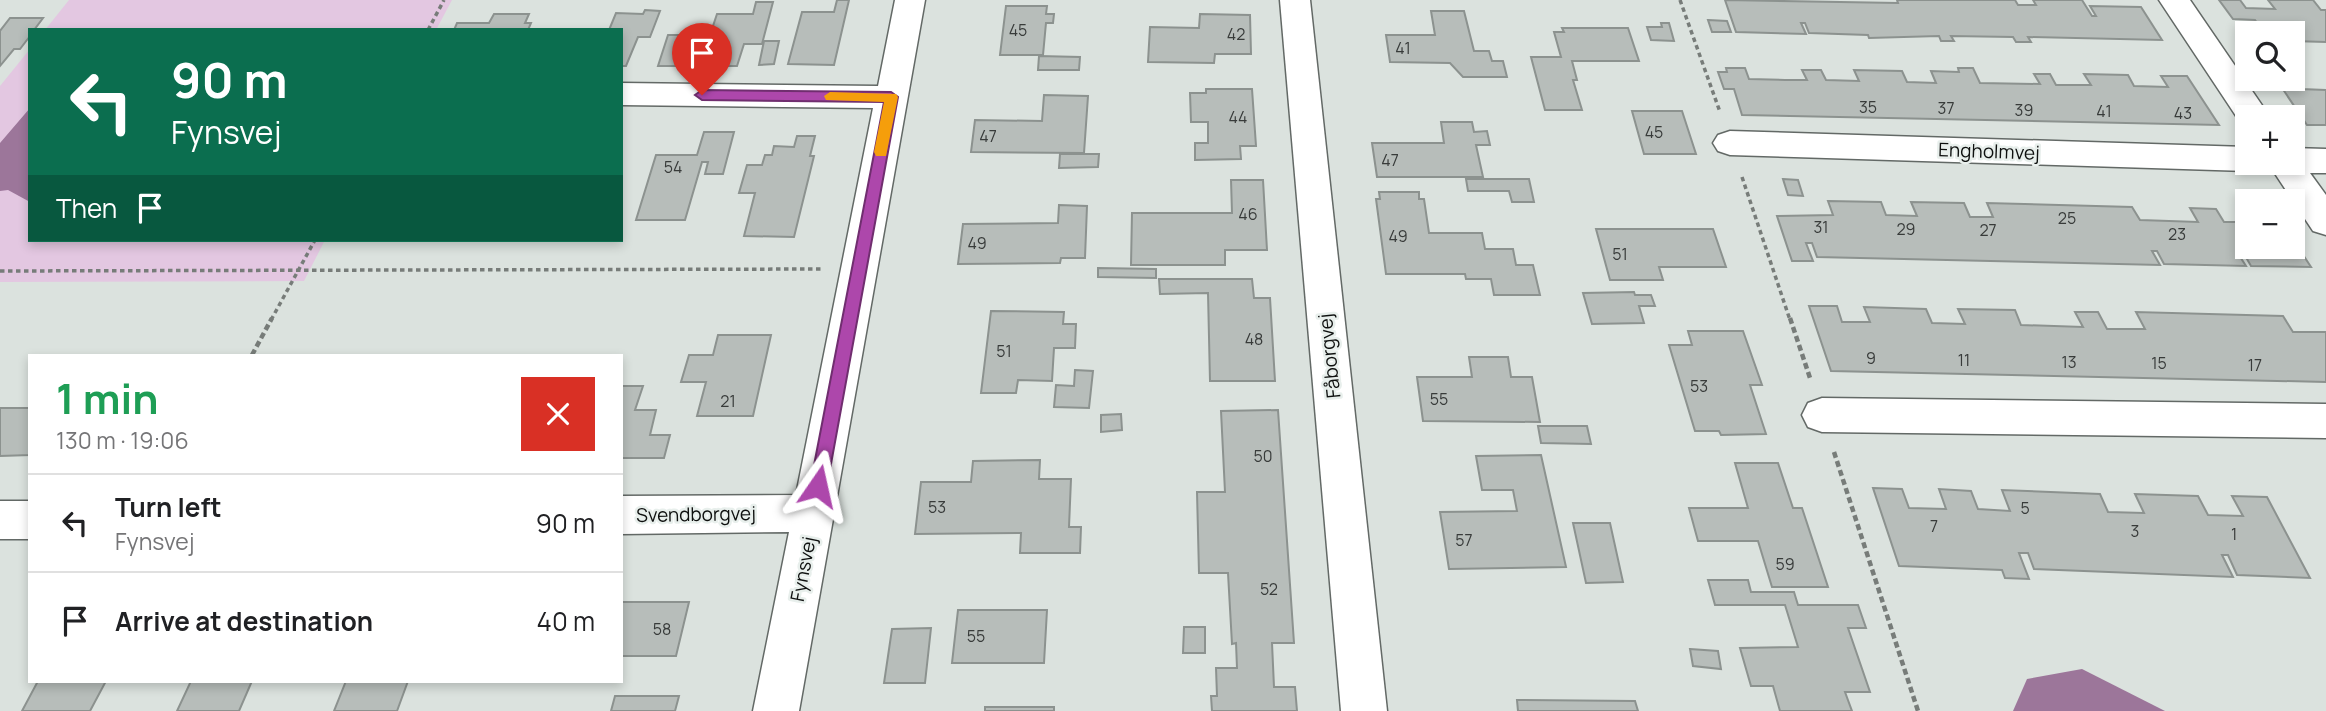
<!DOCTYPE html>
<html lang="en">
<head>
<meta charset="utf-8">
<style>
  :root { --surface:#fff; --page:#f2f2f2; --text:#202124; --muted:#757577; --line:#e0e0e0 }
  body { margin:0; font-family:Manrope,sans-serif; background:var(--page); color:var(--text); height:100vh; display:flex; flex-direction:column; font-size:26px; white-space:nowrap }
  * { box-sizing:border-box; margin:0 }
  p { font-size:23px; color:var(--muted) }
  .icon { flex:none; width:38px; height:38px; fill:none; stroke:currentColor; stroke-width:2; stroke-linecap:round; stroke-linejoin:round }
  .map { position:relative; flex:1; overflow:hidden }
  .side { position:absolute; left:28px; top:354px; width:595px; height:329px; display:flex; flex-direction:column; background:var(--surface); border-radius:0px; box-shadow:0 4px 10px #0003 }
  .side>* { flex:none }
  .banner { position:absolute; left:28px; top:28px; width:595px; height:214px; border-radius:0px; box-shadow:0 4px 10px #0003; background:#0b6e4f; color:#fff; overflow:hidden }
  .controls { position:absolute; left:2235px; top:21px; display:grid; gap:14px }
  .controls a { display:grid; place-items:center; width:70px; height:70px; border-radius:0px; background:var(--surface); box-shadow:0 4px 10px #0003; font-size:35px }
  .pin { position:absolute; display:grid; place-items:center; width:60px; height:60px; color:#fff; margin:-72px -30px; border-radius:50% 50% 50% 0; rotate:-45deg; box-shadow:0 0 7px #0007 }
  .pin .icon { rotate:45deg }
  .me { position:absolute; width:77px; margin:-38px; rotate:11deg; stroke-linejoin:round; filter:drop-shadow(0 0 5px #0008) }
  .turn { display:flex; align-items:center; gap:24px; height:147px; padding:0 28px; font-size:32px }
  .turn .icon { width:91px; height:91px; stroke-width:2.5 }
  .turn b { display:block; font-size:49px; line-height:60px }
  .then { display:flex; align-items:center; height:66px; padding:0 28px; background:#0003; gap:14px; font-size:26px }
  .round { display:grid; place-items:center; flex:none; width:74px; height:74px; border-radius:0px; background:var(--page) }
  .overview { display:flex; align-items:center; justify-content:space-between; height:119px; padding:0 28px }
  h1 { font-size:42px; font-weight:700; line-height:52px; color:#1e9e55 }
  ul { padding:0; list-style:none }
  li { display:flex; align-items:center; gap:21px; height:98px; padding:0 28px; border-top:2px solid var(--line) }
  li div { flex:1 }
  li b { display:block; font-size:26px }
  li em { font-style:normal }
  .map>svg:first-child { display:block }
  .green { fill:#e3c7e1 }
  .water { fill:#9c769a }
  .building { fill:#b7bdba; stroke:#8c928f; stroke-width:2 }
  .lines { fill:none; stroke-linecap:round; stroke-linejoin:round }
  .minor-casing { stroke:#636966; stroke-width:3 }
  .path-far1 { stroke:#777c79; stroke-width:3.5; stroke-dasharray:4.5 3.5; stroke-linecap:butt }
  .path { stroke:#777c79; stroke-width:4.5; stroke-dasharray:6 3.5; stroke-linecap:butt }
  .minor { fill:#fff; fill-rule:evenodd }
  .route { fill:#ad47ab; stroke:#702e6f; stroke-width:2 }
  .slow { fill:#f59e0b }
  .labels { text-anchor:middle; stroke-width:5; stroke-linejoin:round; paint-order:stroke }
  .number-label { font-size:16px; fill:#383b3a }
  .street-label { font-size:19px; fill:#0e100f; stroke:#e8efec }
</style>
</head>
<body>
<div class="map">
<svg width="2326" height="711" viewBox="0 0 2326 711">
  <rect width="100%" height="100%" fill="#dbe2de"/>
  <g class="green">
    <polygon points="69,0 452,0 436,30 45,30"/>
    <polygon points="30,49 30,240 325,240 304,281 0,282 0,86"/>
  </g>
  <g class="water">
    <polygon points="30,108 30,202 8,190 0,191 0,143"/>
    <polygon points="2082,669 2165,711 2013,711 2027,679"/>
  </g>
  <g class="building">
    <polygon points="837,0 849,0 834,65 788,64 802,12 834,12"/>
    <polygon points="1725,0 1898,3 1897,0 2015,0 2018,5 2036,5 2033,0 2082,0 2092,16 2096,16 2090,6 2141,7 2162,40 2028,37 2031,42 2016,42 2013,37 1951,36 1954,41 1941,41 1939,36 1869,38 1868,35 1809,33 1805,23 1801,23 1806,34 1736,32"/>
    <polygon points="2219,0 2240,0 2246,8 2275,9 2268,0 2313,0 2321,10 2326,10 2326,42 2292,41 2292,33 2264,33 2255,20 2233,19"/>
    <polygon points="756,2 773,2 762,44 744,44 737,66 658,66 668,35 710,35 717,14 753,14"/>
    <polygon points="1006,6 1047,6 1046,14 1054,14 1053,23 1046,23 1043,55 1000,55"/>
    <polygon points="645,10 660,11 650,37 638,37 626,66 621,66 621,30 609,30 616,13 643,14"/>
    <polygon points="1431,11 1464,11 1474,51 1489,51 1492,61 1503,61 1507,77 1463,77 1450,63 1390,62 1386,35 1435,35"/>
    <polygon points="494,14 529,14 525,23 531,23 528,30 454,30 457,23 489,23"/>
    <polygon points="1200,14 1250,15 1251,54 1215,54 1214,63 1148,62 1150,27 1199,28"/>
    <polygon points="10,18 43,18 34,30 30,30 30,36 20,49 14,49 0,66 0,31"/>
    <polygon points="1708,20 1727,21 1731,32 1712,32"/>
    <polygon points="1661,23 1669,23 1674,41 1651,40 1647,27 1662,27"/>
    <polygon points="1562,28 1628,28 1639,61 1572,61 1577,80 1573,80 1582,110 1545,110 1531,57 1561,57 1554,32 1564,32"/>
    <polygon points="764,41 779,41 774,64 759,65"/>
    <polygon points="1039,56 1080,57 1079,70 1038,70"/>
    <polygon points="1726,68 1745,68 1749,79 1785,80 1807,80 1802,70 1821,70 1826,80 1859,81 1854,70 1902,71 1907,82 1936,83 1931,71 1959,72 1958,68 1973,68 1980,83 2040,84 2034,74 2050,74 2056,85 2091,85 2084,74 2128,75 2134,86 2168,87 2161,76 2187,76 2219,125 1742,115 1734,89 1724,89 1718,72 1727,72"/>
    <polygon points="2293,78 2301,89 2326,90 2326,125 2307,125 2276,79"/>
    <polygon points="1206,89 1252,89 1256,146 1240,146 1241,159 1195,160 1195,143 1208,143 1208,122 1191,122 1190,93 1206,93"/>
    <polygon points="1044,95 1088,96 1084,153 971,152 975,120 1042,121"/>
    <polygon points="1632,111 1682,111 1696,154 1644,154"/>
    <polygon points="1441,122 1472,122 1474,132 1487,131 1490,145 1476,145 1483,177 1377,177 1372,143 1444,143"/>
    <polygon points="704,132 734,132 723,174 705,174 708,162 702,162 685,220 636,220 656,155 697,155"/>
    <polygon points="797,136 815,136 810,156 814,156 794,237 744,236 755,193 739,193 747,165 762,165 765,155 772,155 774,146 794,147"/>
    <polygon points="1060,154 1099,154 1098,167 1059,168"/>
    <polygon points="1466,179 1529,179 1534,202 1512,202 1509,191 1468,191"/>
    <polygon points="1783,179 1798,180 1803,196 1788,195"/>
    <polygon points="1231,180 1263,180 1267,250 1225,250 1225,265 1131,265 1132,213 1232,213"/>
    <polygon points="1379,192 1419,192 1419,199 1424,199 1429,233 1482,233 1485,249 1513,249 1516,265 1533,265 1540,295 1494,295 1491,279 1466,279 1465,274 1386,274 1376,199 1380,199"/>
    <polygon points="1828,201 1881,202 1886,215 1917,216 1911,202 1964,203 1970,217 1993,217 1987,203 2132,207 2140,220 2198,222 2190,208 2216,209 2224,222 2247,222 2247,247 2292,247 2292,238 2311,267 2251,266 2243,252 2237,252 2246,266 2164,264 2157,251 2152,251 2160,265 1817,257 1812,243 1806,243 1813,261 1792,261 1777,216 1833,215"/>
    <polygon points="1059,205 1087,206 1085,258 1061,258 1060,263 958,264 963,224 1058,223"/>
    <polygon points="1596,229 1713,229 1726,267 1659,267 1663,280 1610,280"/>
    <polygon points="1098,268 1156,269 1156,278 1098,277"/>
    <polygon points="1159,279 1252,279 1254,298 1270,298 1275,381 1210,381 1208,293 1160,294"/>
    <polygon points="1634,292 1635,295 1651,295 1655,306 1639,306 1644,323 1592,324 1583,293"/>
    <polygon points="1809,306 1837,306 1842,322 1870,322 1864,307 1926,309 1932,323 1965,324 1958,309 2015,310 2021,325 2083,327 2075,312 2098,312 2107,329 2145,329 2136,312 2283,316 2293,332 2326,332 2326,382 1831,371"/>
    <polygon points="991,311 1064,312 1063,324 1076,324 1075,348 1054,348 1052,381 1018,380 1016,393 981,393"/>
    <polygon points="1688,331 1743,331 1762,385 1750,385 1766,434 1721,435 1719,431 1695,431 1669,345 1692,345"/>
    <polygon points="718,335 771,335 753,416 697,416 706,382 681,382 689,355 713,355"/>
    <polygon points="1469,357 1508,357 1511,377 1532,377 1540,422 1423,421 1417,377 1472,377"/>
    <polygon points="1075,370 1093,371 1089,408 1054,407 1056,385 1074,386"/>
    <polygon points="621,386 643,386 635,410 656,410 650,435 670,435 664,458 621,458"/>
    <polygon points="0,408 30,408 30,455 0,456"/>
    <polygon points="1278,410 1294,643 1272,643 1274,687 1295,687 1297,711 1212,711 1211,696 1217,696 1216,668 1237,668 1236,643 1232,644 1228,573 1199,573 1197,492 1225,492 1221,411"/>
    <polygon points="1121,414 1122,430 1101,432 1101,415"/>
    <polygon points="1538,426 1587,426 1591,444 1541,443"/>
    <polygon points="1541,455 1566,567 1449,569 1440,512 1517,511 1513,490 1482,490 1476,456"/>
    <polygon points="1040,460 1039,479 1071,479 1069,527 1081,527 1080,553 1020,553 1021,533 915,534 921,482 971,482 973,461"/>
    <polygon points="1735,463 1778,463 1793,508 1802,508 1828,587 1772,587 1758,541 1698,541 1689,508 1748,508"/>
    <polygon points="1873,488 1902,489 1909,508 1946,509 1939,489 1971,491 1978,509 2010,511 2002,490 2100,494 2108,512 2144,513 2135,494 2198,496 2208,515 2243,516 2232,496 2267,497 2310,578 2237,575 2228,555 2222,555 2233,577 2034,569 2028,553 2019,553 2029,579 2005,578 2002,570 1899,566"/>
    <polygon points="1573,523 1610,523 1623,582 1586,583"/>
    <polygon points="1708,580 1748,580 1751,592 1794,592 1798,605 1858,605 1866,628 1848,628 1870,692 1845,692 1852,711 1780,711 1773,686 1751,686 1740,648 1798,647 1785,605 1715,605"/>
    <polygon points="621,602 689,602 676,656 621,656"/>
    <polygon points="958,610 1047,610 1044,663 952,663"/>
    <polygon points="1184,627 1205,627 1205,653 1183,653"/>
    <polygon points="931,628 925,683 884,683 892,629"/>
    <polygon points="1690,649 1718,651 1721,669 1693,666"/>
    <polygon points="38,681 106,681 90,711 22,711"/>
    <polygon points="191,681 252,681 239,711 177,711"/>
    <polygon points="346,681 408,681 397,711 334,711"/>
    <polygon points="615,696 679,696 675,711 611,711"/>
    <polygon points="1517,700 1635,701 1638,711 1518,711"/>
    <rect x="985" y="707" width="69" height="4"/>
  </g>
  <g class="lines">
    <g class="minor-casing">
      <g id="minor">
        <polygon points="895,0 925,0 799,711 753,711 789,532 621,534 621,496 796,495 873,108 621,105 621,83 878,86"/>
        <polygon points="1280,0 1310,0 1387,711 1341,711"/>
        <polygon points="2159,0 2190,0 2270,117 2247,117 2247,127 2242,125"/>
        <polygon points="1730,131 2247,147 2247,163 2262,163 2259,168 2247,171 1730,155 1718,151 1713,143 1718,135"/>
        <polygon points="2292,148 2326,149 2326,173 2310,173 2326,195 2326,235 2313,231 2268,163 2292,163"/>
        <polygon points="1822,398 2326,404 2326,438 1822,432 1808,427 1802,415 1808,403"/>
        <rect x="0" y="501" width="30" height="38"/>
      </g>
    </g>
    <g class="path-far1">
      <polyline points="1680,0 1720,112"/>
      <polyline points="428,30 444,0"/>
      <polyline points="1742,177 1790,320"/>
      <polyline points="0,271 822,269"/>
      <polyline points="271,320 315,240"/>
    </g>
    <g class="path">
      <polyline points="1790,318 1811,381"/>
      <polyline points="252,355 272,318"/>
      <polyline points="1834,452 1918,711"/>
    </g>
    <use href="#minor" class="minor"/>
  </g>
  <polygon class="route" points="702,90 891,92 898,97 827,486 818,493 810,486 884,102 702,100 695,95"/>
  <polygon class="slow" points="830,92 896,94 898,97 886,156 876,156 874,152 884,102 826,100 824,96"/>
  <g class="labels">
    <g class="number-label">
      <text x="1018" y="36">45</text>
      <text x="1236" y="40">42</text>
      <text x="1403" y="54">41</text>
      <text x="1868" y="113">35</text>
      <text x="1946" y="114">37</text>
      <text x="2024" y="116">39</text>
      <text x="2104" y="117">41</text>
      <text x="2183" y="119">43</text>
      <text x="1238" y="123">44</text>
      <text x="1654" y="138">45</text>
      <text x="988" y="142">47</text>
      <text x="1390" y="166">47</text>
      <text x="673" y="173">54</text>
      <text x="1248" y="220">46</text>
      <text x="2067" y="224">25</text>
      <text x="1821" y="233">31</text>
      <text x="1906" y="235">29</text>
      <text x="1988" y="236">27</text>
      <text x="2177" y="240">23</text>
      <text x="1398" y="242">49</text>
      <text x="977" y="249">49</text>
      <text x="1620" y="260">51</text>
      <text x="1254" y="345">48</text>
      <text x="1004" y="357">51</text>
      <text x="1871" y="364">9</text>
      <text x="1964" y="366">11</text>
      <text x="2069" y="368">13</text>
      <text x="2159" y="369">15</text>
      <text x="2255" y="371">17</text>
      <text x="1699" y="392">53</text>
      <text x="1439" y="405">55</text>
      <text x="728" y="407">21</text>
      <text x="1263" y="462">50</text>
      <text x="937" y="513">53</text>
      <text x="2025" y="514">5</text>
      <text x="1934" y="532">7</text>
      <text x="2135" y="537">3</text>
      <text x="2234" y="540">1</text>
      <text x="1464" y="546">57</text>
      <text x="1785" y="570">59</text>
      <text x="1269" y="595">52</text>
      <text x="662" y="635">58</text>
      <text x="976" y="642">55</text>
    </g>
    <g class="street-label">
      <text transform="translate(1989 151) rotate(2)" y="7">Engholmvej</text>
      <text transform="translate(1329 356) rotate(-96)" y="7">Fåborgvej</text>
      <text transform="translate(696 514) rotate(-1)" y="7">Svendborgvej</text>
      <text transform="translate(803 569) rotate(-79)" y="7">Fynsvej</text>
    </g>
  </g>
</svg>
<div class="controls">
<a><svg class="icon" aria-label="search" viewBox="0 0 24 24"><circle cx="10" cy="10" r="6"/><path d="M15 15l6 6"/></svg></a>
<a>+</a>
<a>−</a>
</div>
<div class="pin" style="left:702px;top:95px;background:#d93025"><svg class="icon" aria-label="arrive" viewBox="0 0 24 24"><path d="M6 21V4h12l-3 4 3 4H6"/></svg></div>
<svg class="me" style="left:818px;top:486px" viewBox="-20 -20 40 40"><path d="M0-17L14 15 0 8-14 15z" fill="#ad47ab" stroke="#fff" stroke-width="4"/></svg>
<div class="banner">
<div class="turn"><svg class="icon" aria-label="left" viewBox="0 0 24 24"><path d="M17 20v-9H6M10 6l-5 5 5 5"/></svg><div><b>90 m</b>Fynsvej</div></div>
<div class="then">Then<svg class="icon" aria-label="arrive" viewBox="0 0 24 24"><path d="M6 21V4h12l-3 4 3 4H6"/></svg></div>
</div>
<section class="side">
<div class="overview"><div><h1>1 min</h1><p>130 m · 19:06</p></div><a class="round" style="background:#d93025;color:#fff"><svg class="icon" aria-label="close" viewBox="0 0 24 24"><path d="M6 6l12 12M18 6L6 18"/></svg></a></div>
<ul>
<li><svg class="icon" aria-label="left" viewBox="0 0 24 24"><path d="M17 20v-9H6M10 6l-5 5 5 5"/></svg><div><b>Turn left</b><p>Fynsvej</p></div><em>90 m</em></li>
<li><svg class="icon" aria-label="arrive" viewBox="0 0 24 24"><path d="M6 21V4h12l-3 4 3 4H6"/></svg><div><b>Arrive at destination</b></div><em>40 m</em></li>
</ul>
</section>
</div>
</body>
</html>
